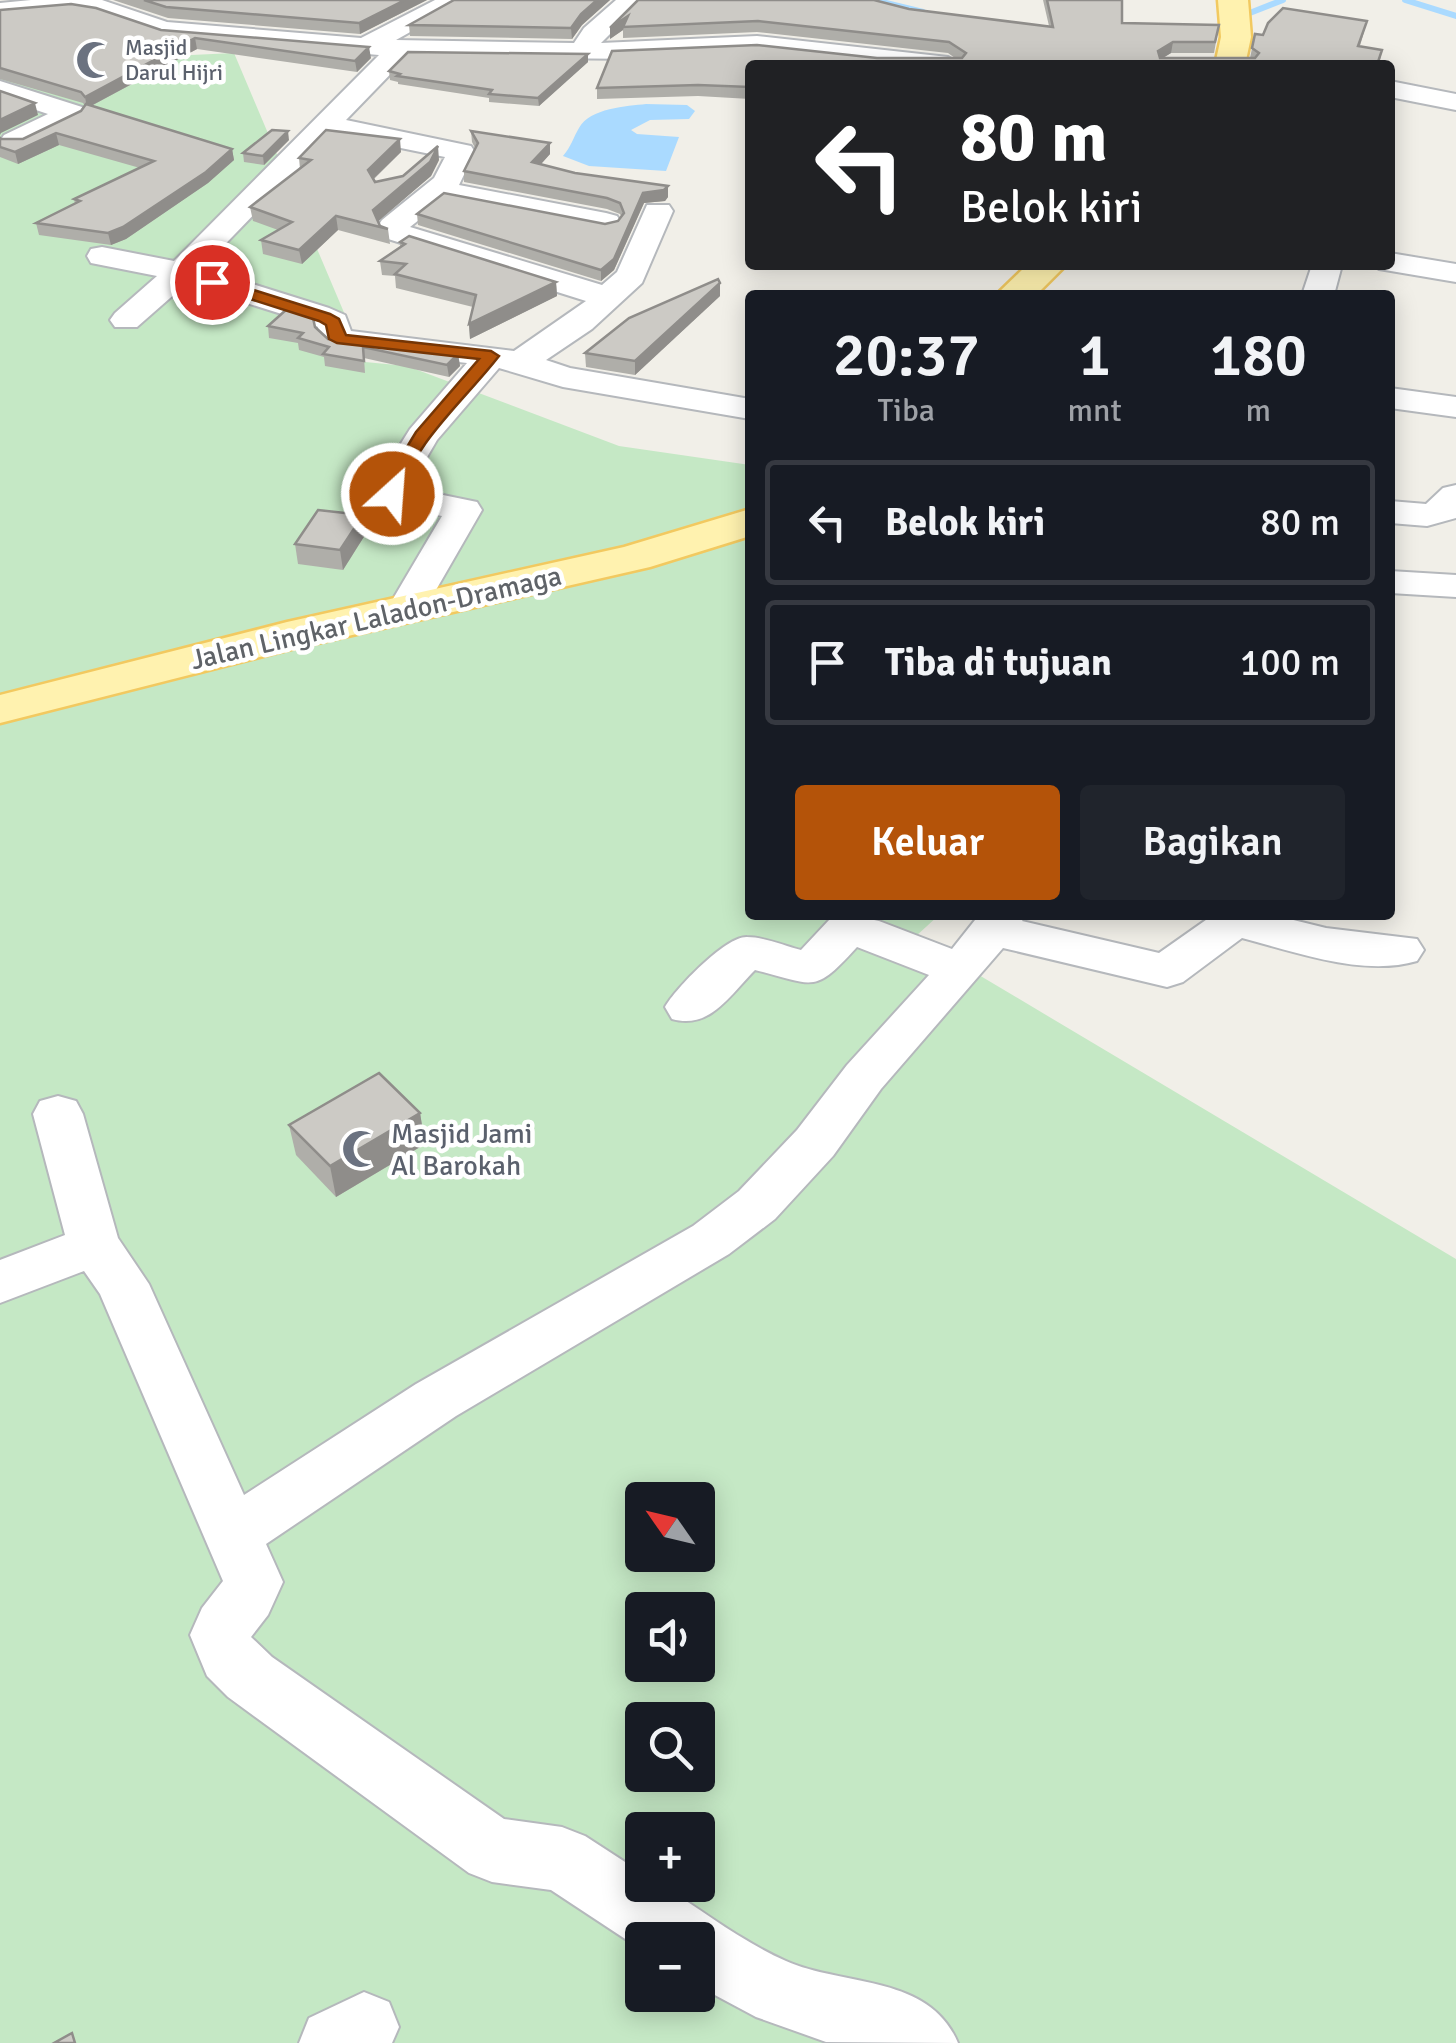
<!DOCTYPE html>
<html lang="id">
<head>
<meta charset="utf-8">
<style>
  :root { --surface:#171b24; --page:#20242c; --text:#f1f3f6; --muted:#9ea1a6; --line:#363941; --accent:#b45309 }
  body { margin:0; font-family:Signika,sans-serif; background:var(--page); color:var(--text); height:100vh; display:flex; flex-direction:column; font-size:38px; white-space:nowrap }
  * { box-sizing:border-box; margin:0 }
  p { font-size:32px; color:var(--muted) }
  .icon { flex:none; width:55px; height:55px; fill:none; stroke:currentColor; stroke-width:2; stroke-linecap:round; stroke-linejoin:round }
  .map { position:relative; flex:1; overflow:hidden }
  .side { position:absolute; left:745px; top:290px; width:650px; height:630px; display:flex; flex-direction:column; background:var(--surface); border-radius:10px; box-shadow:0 5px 25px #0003 }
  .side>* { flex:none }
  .guide { position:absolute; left:745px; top:60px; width:650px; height:210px; border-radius:10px; box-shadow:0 5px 25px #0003; background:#202124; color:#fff; overflow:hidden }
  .needle { width:65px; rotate:304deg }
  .fabs { position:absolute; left:625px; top:1482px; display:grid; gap:20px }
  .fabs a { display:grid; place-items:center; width:90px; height:90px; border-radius:10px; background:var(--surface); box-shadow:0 5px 25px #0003; font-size:50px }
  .pin { position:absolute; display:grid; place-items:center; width:85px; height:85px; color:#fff; margin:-42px; border:5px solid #fff; border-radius:50%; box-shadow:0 2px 10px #0007 }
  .me { position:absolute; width:110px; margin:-55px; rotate:26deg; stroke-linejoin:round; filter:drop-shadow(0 0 8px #0008) }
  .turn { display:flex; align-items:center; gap:35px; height:210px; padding:0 50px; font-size:45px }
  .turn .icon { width:130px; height:130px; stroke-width:2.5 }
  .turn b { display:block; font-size:70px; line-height:85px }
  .eta { display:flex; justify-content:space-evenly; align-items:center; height:170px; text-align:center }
  .eta b { font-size:60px; font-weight:600; line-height:70px }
  .cta { display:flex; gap:20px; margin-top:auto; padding:20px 50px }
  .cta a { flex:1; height:115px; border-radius:10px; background:var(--accent); color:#fff; font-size:40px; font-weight:600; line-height:115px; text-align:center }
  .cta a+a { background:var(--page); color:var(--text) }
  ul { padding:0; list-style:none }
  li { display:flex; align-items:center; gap:30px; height:125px; margin:0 20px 15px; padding:0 30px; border:5px solid var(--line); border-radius:10px }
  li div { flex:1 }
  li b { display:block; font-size:38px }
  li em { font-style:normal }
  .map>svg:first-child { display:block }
  .green { fill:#c5e8c5; fill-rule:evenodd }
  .water { fill:#aadaff }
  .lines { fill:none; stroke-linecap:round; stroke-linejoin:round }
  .stream { stroke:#aadaff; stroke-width:6 }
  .minor-casing { stroke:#b5b8bc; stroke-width:4 }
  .major-casing { stroke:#f2c960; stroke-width:5 }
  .minor { fill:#fff; fill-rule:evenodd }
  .major { fill:#fff2af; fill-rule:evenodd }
  .wall { fill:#afaea9 }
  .shaded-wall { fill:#8f8d8a }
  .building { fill:#cccac5; stroke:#8f8d8a; stroke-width:2.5 }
  .route { fill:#b45309; stroke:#753606; stroke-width:2.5 }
  .labels { text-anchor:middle; stroke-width:9; stroke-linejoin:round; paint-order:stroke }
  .far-worship-label { font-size:22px; fill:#5b616d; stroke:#fff; text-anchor:start }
  .street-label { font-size:28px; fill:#5f6368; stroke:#fff }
  .worship-label { font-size:28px; fill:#5b616d; stroke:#fff; text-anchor:start }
</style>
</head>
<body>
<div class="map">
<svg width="1456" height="2043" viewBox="0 0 1456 2043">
  <rect width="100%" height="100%" fill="#f1efe8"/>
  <path class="green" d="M234,53L365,362L407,366L619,446L750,465V915H939L915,937L1456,1259V2043H0V64ZM642,1500H698V1555H642ZM642,1610H698V1665H642ZM642,1720H698V1775H642ZM642,1830H698V1885H642ZM642,1940H698V1995H642Z"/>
  <path class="water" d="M646,104L687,105L695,111L689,119L650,120L631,130L637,134L679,137L666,171L589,166L563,156C571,147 573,138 579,128C590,108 627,106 646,104Z"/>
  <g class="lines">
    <g class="stream">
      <polyline points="874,0 923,12"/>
      <polyline points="1405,0 1456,16"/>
      <polyline points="1237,18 1283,0"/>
    </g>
    <g class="minor-casing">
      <g id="minor">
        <path d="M31,0H102L167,22L361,38L435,0H467L396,40L574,43L584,28L616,0H644L601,43L757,36L948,57L961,65H876L757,52L643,59L407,57L346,120L471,146L475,152L459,185L606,213L617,216L621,222L617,228L606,231L444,200L410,227L602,285L617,272L647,205H669L673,211L642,283L592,329L546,360L570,368L750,399V419L563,387L499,368L437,440L409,488L477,502L482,510L425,609L420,617L406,621L392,617L387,609L442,516L386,505L379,502L373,488L410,429L467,363L330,347L319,336L318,327L307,322L186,284L137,327H115L110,320L115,313L157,276L91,263L87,256L91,249L102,247L174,261L379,55L163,37L99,15L73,11L0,19V3ZM332,134L445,157L434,178L382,220L378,226L385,238L586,301L514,351L351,331L345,315L329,308L202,268Z"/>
        <polygon points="0,81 82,107 86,113 82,119 24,147 4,147 0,141 4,135 48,114 0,98"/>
        <polygon points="1390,81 1456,94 1456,110 1390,97"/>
        <polygon points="1390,253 1456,264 1456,282 1379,269 1377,265 1390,265"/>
        <polygon points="1312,265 1342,265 1334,295 1302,295"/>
        <polygon points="1390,388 1456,397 1456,417 1390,408"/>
        <polygon points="1456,485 1456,518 1427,526 1390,523 1390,501 1426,504 1443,488"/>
        <polygon points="1390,571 1456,575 1456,597 1390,593"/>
        <path d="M850,915L879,921L952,949L979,915H1026L1022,921L1159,953L1213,915H1273L1326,928L1417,939L1424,950L1417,961C1363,977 1296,952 1242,938L1183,982L1167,987L1003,948L881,1089L833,1156L775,1219L729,1254L456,1416L266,1544L283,1582L268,1615L251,1637L272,1657L504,1819L562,1827L585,1836L642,1873V1885H662C703,1911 741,1941 786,1961C845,1987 929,1974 958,2043L826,2042L756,2017L698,1986V1940H642V1950L551,1890L492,1882L469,1873L228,1697L207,1676L190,1635L202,1608L223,1581L100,1294L84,1271L0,1303V1260L65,1235L33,1114L40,1101L58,1096L76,1101L83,1114L118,1238L149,1284L244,1495L416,1384L693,1226L739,1191L797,1130L847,1065L929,975L857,947C813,995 816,985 755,970C730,995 710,1030 672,1019L665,1007C676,988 726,936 747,937C764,937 785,946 801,950L830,919Z"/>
        <polygon points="364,1992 389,2002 399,2027 392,2043 299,2043 309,2018"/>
      </g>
    </g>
    <g class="major-casing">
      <g id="major">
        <polygon points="1218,0 1248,0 1251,37 1245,65 1215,65 1221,37"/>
        <polygon points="1027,265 1066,265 1036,295 996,295"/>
        <polygon points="750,509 750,536 650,567 291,649 0,723 0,695 287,622 624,547"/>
      </g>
    </g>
    <use href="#minor" class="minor"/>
    <use href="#major" class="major"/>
  </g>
  <g class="wall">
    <polygon points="113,0 427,0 360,34 168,18"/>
    <polygon points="454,0 610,0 582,25 572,39 410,36 409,25"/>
    <polygon points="638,0 909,9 1049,26 1043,0 1122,0 1122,23 1219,25 1214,53 1171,53 1163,58 1250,58 1255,34 1263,35 1367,21 1360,46 1382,50 1379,65 750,65 750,99 698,96 597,99 597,88 612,51 877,58 955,58 948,53 757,32 623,38 623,30 610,39"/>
    <polygon points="0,10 161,30 371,58 357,72 197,49 91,106 232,149 234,160 208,183 126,239 111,245 39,235 36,223 75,204 74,199 140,168 59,145 18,164 0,157 0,138 1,139 23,139 81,111 85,106 83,103 0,79"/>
    <polygon points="588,54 588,62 539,106 489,102 489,98 398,84 398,82 390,80 389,71"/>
    <polygon points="471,131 550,154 541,164 668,197 665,201 644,203 614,270 601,281 418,225 417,214 605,224 618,221 621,216 620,214 607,209 464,182 464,171 475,148 472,142"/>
    <polygon points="289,140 264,165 244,162 243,153"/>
    <polygon points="401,152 374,179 375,182 403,176 439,160 431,176 378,221 380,226 388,229 390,244 338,230 302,264 263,254 261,240 278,230 253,221 250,207 300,169 299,158"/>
    <polygon points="400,242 556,282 557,296 470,339 469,324 473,307 396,288 395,276 382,275 380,261 400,247"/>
    <polygon points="720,283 720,296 635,375 586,367 585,353"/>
    <polygon points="268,326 315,327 328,339 458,354 460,366 449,377 364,358 365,373 325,366 324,357 299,350 298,343 269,338"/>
    <polygon points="365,535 343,570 298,564 295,544"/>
    <polygon points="420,1113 425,1144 336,1197 296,1155 289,1125"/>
  </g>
  <g class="shaded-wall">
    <polygon points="405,0 427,0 360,34 359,23"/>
    <polygon points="597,0 610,0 582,25 572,39 571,28 581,14"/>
    <polygon points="628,16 623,30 610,39 610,28"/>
    <polygon points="195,38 197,49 87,108 85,97"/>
    <polygon points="1173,42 1171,53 1156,62 1158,51"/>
    <polygon points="369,47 371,58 357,72 355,61"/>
    <polygon points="588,54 588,62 539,106 538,98"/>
    <polygon points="35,103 38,115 1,133 0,135 0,120"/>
    <polygon points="288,131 289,140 264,165 263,156"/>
    <polygon points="56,133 59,145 18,164 15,152"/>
    <polygon points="400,139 401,152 369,183 368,170"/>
    <polygon points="550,143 550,154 533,173 532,162"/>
    <polygon points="438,146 439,160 431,176 375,224 373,210"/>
    <polygon points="232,149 234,160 208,183 126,239 111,245 108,233"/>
    <polygon points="668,186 668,197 665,201 644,203 614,270 601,281 601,270 643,193"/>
    <polygon points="336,216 338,230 302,264 299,250"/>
    <polygon points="556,282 557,296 470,339 469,324"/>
    <polygon points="720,283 720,296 635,375 635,361"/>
    <polygon points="458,354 460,366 449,377 447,365"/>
    <polygon points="363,515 365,535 343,570 340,550"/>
    <polygon points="420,1113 425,1144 336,1197 330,1166"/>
  </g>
  <g class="building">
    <polygon points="144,0 405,0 359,23 166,7"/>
    <polygon points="454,0 597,0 581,14 571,28 409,25"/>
    <polygon points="638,0 874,0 909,9 1053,27 1047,0 1122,0 1122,23 1219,25 1215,42 1173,42 1158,51 1160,58 1255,58 1259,53 1252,48 1255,34 1263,35 1268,23 1283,8 1367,21 1358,46 1382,50 1377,65 750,65 750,87 698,85 597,88 612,51 757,45 877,58 962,58 966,53 949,42 758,21 623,27 628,16 610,28"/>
    <polygon points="71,4 96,8 161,30 369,47 355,61 195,38 85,97 81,92 0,68 0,10"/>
    <polygon points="408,52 588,54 538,98 489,94 492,90 397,76 400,74 389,71"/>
    <polygon points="0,91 35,103 0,120"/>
    <polygon points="86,104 232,149 206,172 123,227 108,233 36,223 80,201 74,199 154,161 56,133 15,152 0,147 0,138 1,139 23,139 81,111"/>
    <polygon points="272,130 288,131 263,156 243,153"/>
    <polygon points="326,130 400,139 368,170 375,182 403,176 438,146 430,162 373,210 380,226 388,229 336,216 299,250 261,240 292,222 250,207 311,160 299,158"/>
    <polygon points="471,131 550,143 532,162 575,173 668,186 664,190 643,193 614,259 601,270 417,214 444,193 605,224 618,221 624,213 620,203 607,198 464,171 478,143"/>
    <polygon points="409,236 556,282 469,324 476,295 395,274 406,264 380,261 405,244 400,242"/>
    <polygon points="718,279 720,283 635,361 585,353 629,318"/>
    <polygon points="287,309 313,318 315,327 328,339 458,354 447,365 363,347 364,361 323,354 329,347 298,338 303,333 268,326"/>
    <polygon points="318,510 363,515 340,550 295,544"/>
    <polygon points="379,1073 420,1113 330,1166 289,1125"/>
    <polygon points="72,2033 75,2043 54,2043"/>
  </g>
  <path class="route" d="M212,277L330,314L339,319L346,335L491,351L499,356C464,401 413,443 398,498H386L382,488L416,432L479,359L337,343L329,339L326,325L319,321L206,285L204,282Z"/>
  <defs>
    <g id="mosque-bare" transform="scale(3)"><path d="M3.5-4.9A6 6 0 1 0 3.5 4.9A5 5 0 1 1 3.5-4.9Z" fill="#6b7280" stroke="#fff" stroke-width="2.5" paint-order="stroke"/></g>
  </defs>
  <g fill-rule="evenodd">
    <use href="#mosque-bare" x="95" y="60"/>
    <use href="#mosque-bare" x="361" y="1149"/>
  </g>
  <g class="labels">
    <g class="far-worship-label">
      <text x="125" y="55">Masjid<tspan x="125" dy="25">Darul Hijri</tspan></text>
    </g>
    <g class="street-label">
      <text transform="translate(376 617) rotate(-13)" y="10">Jalan Lingkar Laladon-Dramaga</text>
    </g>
    <g class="worship-label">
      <text x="391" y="1143">Masjid Jami<tspan x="391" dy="32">Al Barokah</tspan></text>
    </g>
  </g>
</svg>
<div class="fabs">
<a><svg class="needle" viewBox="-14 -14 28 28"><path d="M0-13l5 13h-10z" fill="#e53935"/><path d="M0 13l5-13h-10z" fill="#9ea1a6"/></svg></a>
<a><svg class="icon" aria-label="sound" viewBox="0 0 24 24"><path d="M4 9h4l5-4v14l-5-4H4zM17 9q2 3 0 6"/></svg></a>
<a><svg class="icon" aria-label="search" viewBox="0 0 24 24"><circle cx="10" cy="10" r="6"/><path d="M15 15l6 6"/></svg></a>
<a>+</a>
<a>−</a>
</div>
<div class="pin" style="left:212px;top:282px;background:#d93025"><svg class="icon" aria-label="arrive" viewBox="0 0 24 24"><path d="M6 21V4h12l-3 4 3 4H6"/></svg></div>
<svg class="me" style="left:392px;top:494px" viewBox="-20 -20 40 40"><circle r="17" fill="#b45309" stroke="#fff" stroke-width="3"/><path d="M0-11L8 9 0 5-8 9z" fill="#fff"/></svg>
<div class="guide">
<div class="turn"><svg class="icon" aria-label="left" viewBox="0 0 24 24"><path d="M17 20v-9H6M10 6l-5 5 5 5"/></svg><div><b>80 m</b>Belok kiri</div></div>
</div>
<section class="side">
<div class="eta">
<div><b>20:37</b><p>Tiba</p></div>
<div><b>1</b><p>mnt</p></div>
<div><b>180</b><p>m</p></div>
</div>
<ul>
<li><svg class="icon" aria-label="left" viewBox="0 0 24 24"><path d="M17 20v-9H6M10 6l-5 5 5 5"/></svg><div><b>Belok kiri</b></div><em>80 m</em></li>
<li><svg class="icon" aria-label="arrive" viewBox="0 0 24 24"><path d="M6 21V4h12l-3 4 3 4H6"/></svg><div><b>Tiba di tujuan</b></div><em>100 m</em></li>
</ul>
<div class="cta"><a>Keluar</a><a>Bagikan</a></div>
</section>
</div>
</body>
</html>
